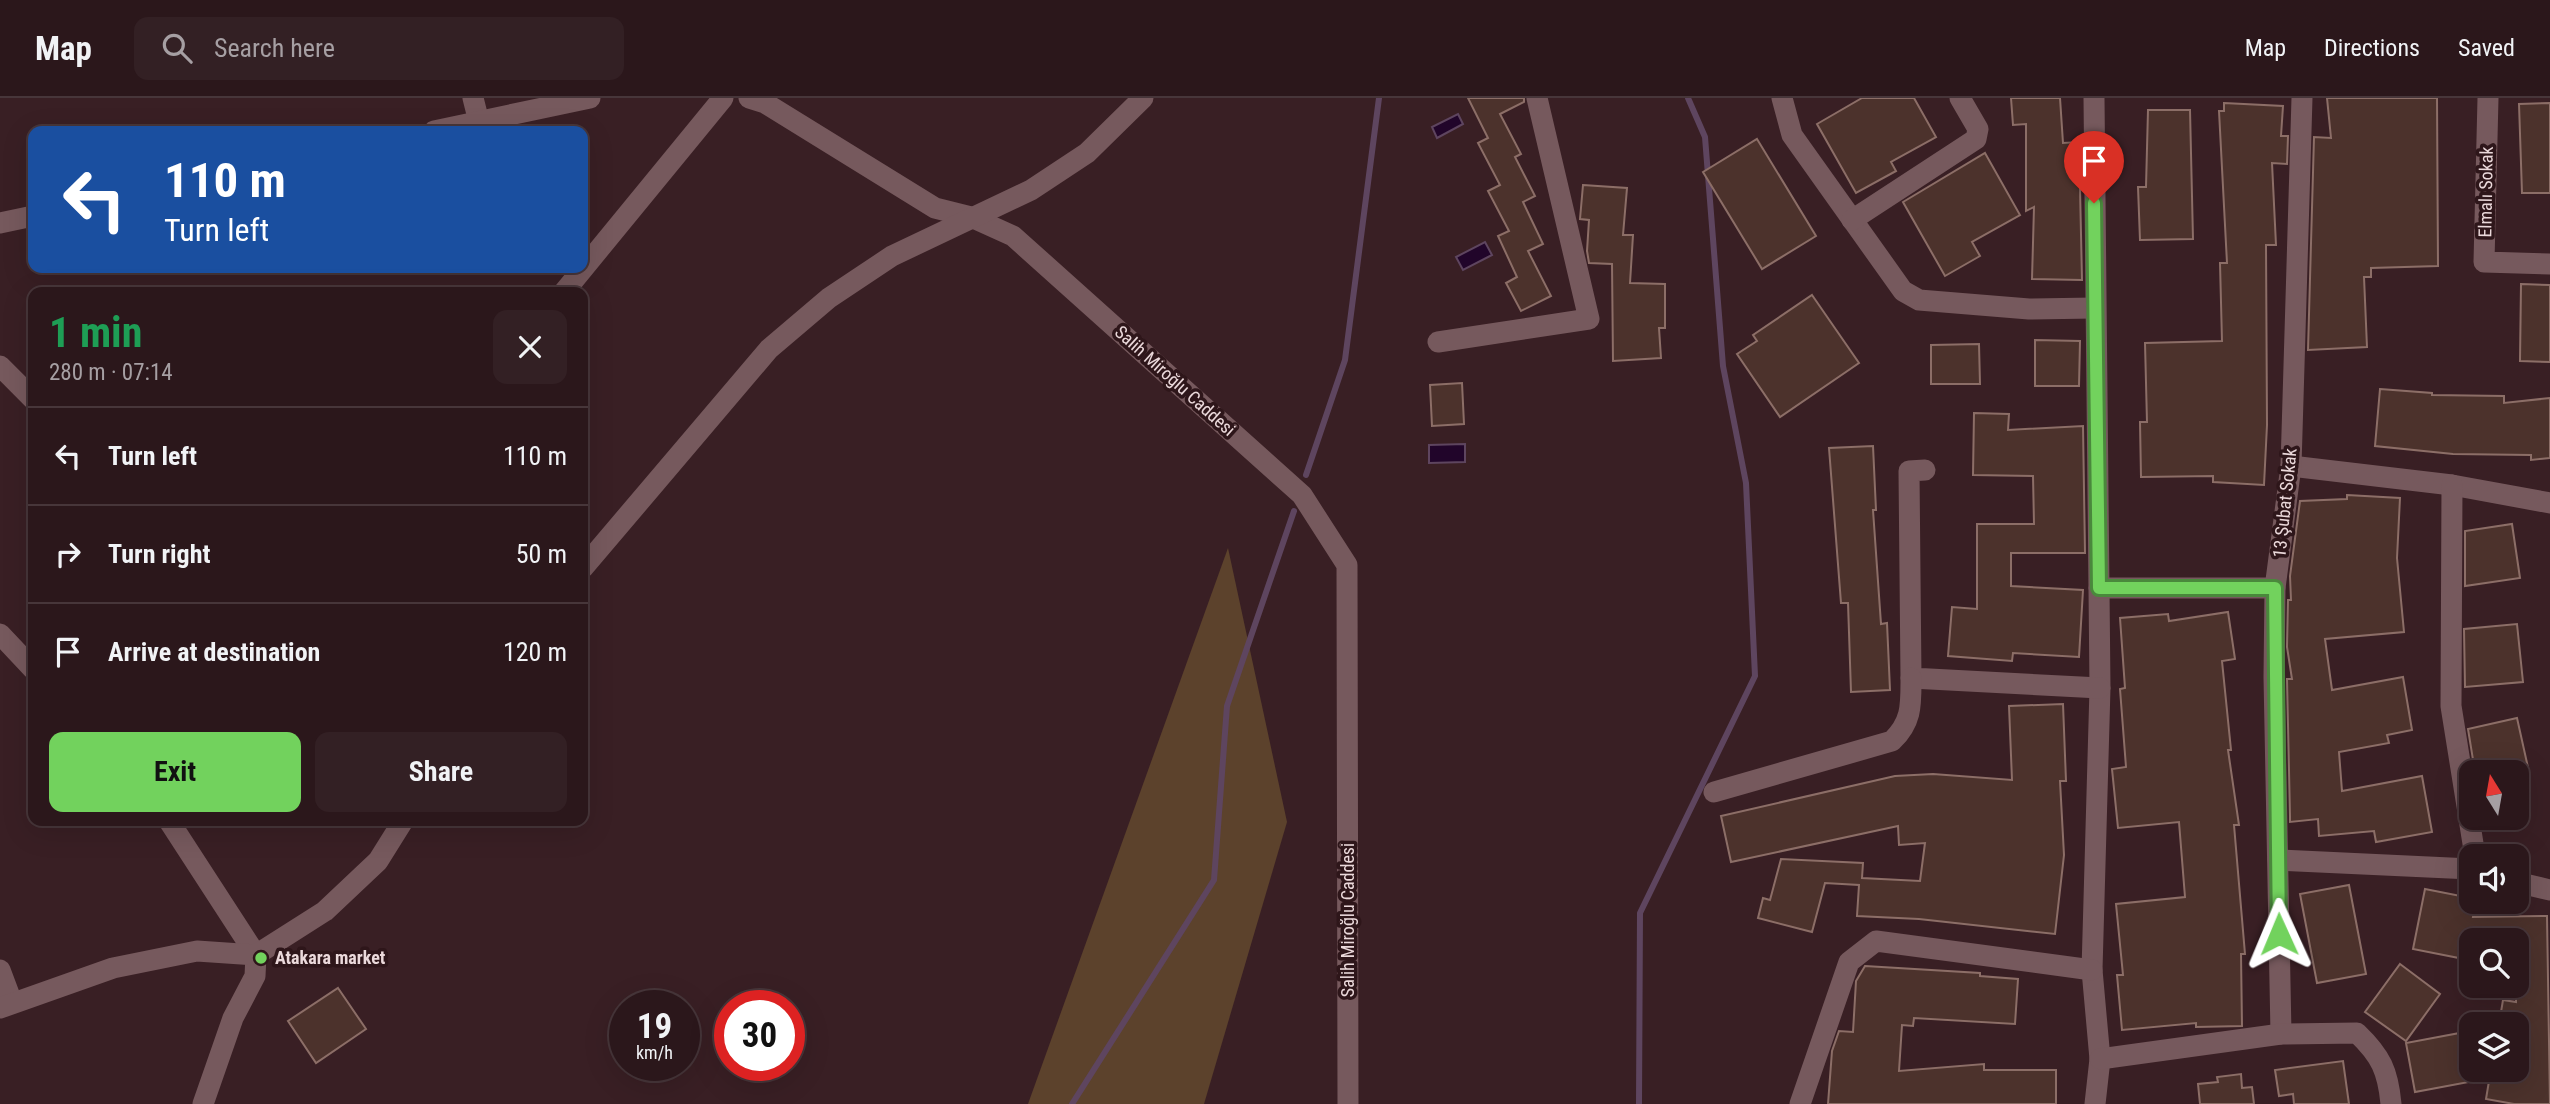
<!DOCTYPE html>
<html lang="en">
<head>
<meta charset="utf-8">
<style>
  :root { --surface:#2b171b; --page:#332024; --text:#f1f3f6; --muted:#a69fa3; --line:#47363a; --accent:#72d25d }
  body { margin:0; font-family:"Roboto Condensed",sans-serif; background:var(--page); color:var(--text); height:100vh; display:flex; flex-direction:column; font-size:26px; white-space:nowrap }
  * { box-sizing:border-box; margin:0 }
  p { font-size:23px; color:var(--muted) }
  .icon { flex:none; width:38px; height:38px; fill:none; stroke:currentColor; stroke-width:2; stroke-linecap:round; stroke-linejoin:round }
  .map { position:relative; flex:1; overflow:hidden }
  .drawer { position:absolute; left:28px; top:189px; width:560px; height:539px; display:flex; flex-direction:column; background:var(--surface); border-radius:14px; box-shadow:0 7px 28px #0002,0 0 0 2px var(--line) }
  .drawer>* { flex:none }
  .top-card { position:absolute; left:28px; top:28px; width:560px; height:147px; border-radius:14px; box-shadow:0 7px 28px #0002,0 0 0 2px var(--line); background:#1a4fa0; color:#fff; overflow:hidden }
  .needle { width:46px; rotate:349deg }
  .fabs { position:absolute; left:2459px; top:662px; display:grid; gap:14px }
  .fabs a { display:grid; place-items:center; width:70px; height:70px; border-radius:14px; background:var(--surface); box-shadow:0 7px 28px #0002,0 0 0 2px var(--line); font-size:35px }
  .speed { position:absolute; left:609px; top:892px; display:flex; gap:14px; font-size:35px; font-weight:700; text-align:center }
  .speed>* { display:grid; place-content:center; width:91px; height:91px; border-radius:50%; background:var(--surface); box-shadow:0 7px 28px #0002,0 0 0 2px var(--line); line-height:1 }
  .speed small { font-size:18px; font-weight:400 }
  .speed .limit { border:10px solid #d22; background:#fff; color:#111 }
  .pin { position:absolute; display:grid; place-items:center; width:60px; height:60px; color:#fff; margin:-72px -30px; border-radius:50% 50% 50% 0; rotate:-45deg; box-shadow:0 0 7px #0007 }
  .pin .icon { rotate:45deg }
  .me { position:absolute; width:77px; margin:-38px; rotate:359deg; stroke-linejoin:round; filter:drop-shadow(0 0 5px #0008) }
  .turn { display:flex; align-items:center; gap:24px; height:147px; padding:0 21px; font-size:32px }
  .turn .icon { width:91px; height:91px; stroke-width:2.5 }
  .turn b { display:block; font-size:49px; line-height:60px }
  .round { display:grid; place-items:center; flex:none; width:74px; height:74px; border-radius:14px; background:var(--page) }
  .summary { display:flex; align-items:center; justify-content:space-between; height:119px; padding:0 21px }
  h1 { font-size:42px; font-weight:700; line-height:52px; color:#1e9e55 }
  .button { display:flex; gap:14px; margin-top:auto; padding:14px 21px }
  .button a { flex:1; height:80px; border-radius:14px; background:var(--accent); color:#111; font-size:28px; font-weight:700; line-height:80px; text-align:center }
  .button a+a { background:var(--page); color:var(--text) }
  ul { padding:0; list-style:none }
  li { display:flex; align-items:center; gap:21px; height:98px; padding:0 21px; border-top:2px solid var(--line) }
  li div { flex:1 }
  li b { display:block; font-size:26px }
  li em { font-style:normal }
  header { display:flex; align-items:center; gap:42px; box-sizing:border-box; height:98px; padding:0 35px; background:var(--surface); border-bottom:2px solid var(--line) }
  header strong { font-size:33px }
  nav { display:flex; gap:38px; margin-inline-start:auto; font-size:24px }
  .search { width:490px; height:63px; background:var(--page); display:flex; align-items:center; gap:18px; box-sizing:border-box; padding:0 24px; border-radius:14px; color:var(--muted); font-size:26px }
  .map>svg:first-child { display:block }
  .green { fill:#5c422c }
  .water { fill:#21052a; stroke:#5e455f; stroke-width:2 }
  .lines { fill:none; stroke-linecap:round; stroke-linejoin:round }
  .stream { stroke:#5e455f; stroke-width:6 }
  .building { fill:#4c322c; stroke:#8c6e67; stroke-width:2 }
  .minor { stroke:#76595d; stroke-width:21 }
  .route-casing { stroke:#4a883c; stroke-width:18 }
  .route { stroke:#72d25d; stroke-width:12 }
  .poi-dot { fill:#72d25d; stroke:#2e161a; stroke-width:2.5 }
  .labels { text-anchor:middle; stroke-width:7; stroke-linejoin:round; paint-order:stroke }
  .street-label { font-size:18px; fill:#ebd9db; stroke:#2e161a }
  .poi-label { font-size:18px; font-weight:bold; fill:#ebd9db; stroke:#2e161a; text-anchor:start }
</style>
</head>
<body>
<header>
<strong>Map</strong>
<div class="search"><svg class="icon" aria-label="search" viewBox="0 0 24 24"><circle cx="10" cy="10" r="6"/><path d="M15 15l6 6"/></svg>Search here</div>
<nav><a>Map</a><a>Directions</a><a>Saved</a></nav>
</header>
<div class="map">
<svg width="2550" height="1006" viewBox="0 0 2550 1006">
  <rect width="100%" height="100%" fill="#391f24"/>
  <polygon class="green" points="1228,450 1287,724 1204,1006 1028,1006"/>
  <g class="water">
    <polygon points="1458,16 1463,26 1437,40 1432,29"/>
    <polygon points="1485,144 1492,157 1463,172 1456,159"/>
    <polygon points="1465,346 1465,364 1429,365 1429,347"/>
  </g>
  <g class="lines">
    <g class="stream">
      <polyline points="1306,377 1345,262 1379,0"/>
      <polyline points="1072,1006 1214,782 1227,608 1294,413"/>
      <polyline points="1639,1006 1640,815 1755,578 1746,385 1723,268 1705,39 1688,0"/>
    </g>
  </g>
  <g class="building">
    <polygon points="1468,0 1524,0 1524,4 1500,16 1521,56 1515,59 1535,98 1523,104 1543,146 1528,153 1551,198 1521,213 1506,185 1517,179 1498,138 1509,133 1488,93 1500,87 1478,45 1488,40"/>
    <polygon points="1862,0 1914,0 1936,39 1891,64 1896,73 1856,95 1817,26"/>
    <polygon points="2011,0 2060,0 2063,45 2079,44 2082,182 2032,181 2034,109 2026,113 2026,26 2013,27"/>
    <polygon points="2327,0 2437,0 2438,168 2371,170 2371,179 2364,179 2367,249 2308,252 2314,39 2331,40"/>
    <polygon points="2224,5 2283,8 2281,38 2288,38 2287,66 2272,65 2276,147 2266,147 2267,327 2264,387 2213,384 2213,378 2141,379 2140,324 2147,324 2145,245 2222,243 2220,165 2227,165 2219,13 2224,13"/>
    <polygon points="2550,5 2550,95 2522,95 2519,6"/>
    <polygon points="2148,12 2190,12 2193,141 2140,142 2138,89 2146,89"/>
    <polygon points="1757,41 1816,138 1762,171 1703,74"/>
    <polygon points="1985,55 2020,117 1972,144 1980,158 1945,178 1903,104"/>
    <polygon points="1583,87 1627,90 1623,137 1633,137 1630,185 1665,186 1665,230 1659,230 1661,260 1613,263 1612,166 1589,165 1587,153 1589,122 1580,121"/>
    <polygon points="2521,186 2550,187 2550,264 2520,263"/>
    <polygon points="1812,197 1859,265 1780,319 1737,256 1757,243 1753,237"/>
    <polygon points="2035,242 2080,243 2079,288 2035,288"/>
    <polygon points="1979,246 1980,286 1931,286 1931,247"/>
    <polygon points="1462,285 1464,326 1432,328 1430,287"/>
    <polygon points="2380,291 2432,295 2432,297 2504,298 2504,305 2550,300 2550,360 2531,362 2531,357 2453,356 2375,348"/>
    <polygon points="1974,315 2009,316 2008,332 2083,328 2085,455 2011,455 2011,488 2083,492 2079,559 2013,555 2012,563 1948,558 1952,509 1977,511 1977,426 2034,426 2033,378 1973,377"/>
    <polygon points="1873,348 1876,412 1873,412 1881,526 1887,525 1890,592 1851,594 1848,505 1841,505 1829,350"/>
    <polygon points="2347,397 2400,400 2397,460 2404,534 2325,541 2332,592 2403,579 2412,632 2387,637 2389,645 2339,654 2342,693 2422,678 2432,734 2376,744 2374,733 2319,738 2318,721 2290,724 2290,718 2287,581 2292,581 2287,549 2288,502 2291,502 2290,478 2300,403 2347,401"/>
    <polygon points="2512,426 2520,480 2465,488 2465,433"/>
    <polygon points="2228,514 2235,561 2222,563 2231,652 2228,652 2239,727 2234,727 2245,856 2241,856 2242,928 2196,929 2196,925 2122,932 2117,877 2123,877 2116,806 2185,799 2179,724 2118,730 2112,671 2126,669 2120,591 2125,590 2120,520 2168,516 2169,523"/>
    <polygon points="2517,526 2523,584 2465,589 2464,531"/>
    <polygon points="2063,606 2066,683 2060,683 2064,757 2055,836 1919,821 1857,818 1859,787 1825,785 1812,834 1758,820 1763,800 1770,802 1781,761 1863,765 1862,780 1920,783 1925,745 1899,747 1898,728 1731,764 1721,718 1895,678 1933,676 2012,682 2009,608"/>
    <polygon points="2517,620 2529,674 2475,674 2468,631"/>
    <polygon points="2349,787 2366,876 2317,885 2300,796"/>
    <polygon points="2425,791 2471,800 2471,803 2476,803 2473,819 2547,818 2550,1006 2514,1006 2486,1001 2491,971 2516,971 2516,926 2499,926 2503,902 2516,904 2516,842 2468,842 2464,861 2413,851"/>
    <polygon points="2400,866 2440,896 2406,943 2365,914"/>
    <polygon points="1865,868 1980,875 1980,878 2018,881 2015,926 1914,920 1913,928 1902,927 1899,973 1984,966 1984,972 2056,972 2056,1006 1828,1006 1832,953 1839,933 1853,934 1856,883"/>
    <polygon points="338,890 366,931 316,965 288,923"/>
    <polygon points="2465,934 2474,983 2415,994 2406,945"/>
    <polygon points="2343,963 2349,1006 2294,1006 2293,996 2279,998 2275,972"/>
    <polygon points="2241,976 2242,990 2252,989 2254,1006 2200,1006 2198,986 2218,984 2217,979"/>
  </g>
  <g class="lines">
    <g class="minor">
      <polyline points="473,0 479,24"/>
      <polyline points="749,0 765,5 935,110 971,119 1013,138 1302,397 1347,467 1348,1006"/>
      <polyline points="1782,0 1792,37 1903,193 1919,202 2029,211 2094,210"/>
      <polyline points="2094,0 2100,590 2092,872 2100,961 2095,1006"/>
      <polyline points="2488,0 2484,164 2550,166"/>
      <polyline points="434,33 590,0"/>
      <polyline points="1852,122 1976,41 1978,31 1960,0"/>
      <polyline points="0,125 33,118"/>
      <polyline points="564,194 723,0"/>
      <polyline points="1438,244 1589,221 1537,0"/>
      <polyline points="0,268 33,301"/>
      <polyline points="2291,368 2452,387 2550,405"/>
      <polyline points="1925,372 1909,373 1911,580 2100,590"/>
      <polyline points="2452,387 2451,608 2475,758"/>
      <polyline points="583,470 769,251 829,200 892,158 1031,92 1087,55 1143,0"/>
      <polyline points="2099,490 2275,490"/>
      <polyline points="0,536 33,571"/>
      <path d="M1714,694L1892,643C1912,624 1911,607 1911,580"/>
      <polyline points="169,723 256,857 255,878 233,920 203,1006"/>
      <polyline points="2278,762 2471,771"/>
      <polyline points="2516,784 2550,792"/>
      <polyline points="0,872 12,904"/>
      <polyline points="0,910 113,870 197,853 256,857 325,813 378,763 403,723"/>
      <polyline points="2281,936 2274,579 2275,490 2291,368 2302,0"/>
      <path d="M2100,961L2281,936L2357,935C2381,958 2388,973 2391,1006"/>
      <polyline points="1800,1006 1849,864 1876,843 2092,872"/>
    </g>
  </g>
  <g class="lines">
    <g class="route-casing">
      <polyline id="route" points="2094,105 2099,490 2275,490 2279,836"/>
    </g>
    <use href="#route" class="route"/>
  </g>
  <circle class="poi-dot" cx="261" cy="860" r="7"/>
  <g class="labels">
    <g class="street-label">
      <text transform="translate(2486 94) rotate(-89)" y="6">Elmalı Sokak</text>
      <text transform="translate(1175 283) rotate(42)" y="6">Salih Miroğlu Caddesi</text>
      <text transform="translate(2285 405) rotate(-84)" y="6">13 Şubat Sokak</text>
      <text transform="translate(1348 822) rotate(-90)" y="6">Salih Miroğlu Caddesi</text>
    </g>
    <g class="poi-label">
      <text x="275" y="866">Atakara market</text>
    </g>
  </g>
</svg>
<div class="fabs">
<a><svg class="needle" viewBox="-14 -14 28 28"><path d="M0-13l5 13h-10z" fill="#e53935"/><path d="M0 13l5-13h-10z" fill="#a69fa3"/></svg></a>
<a><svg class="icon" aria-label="sound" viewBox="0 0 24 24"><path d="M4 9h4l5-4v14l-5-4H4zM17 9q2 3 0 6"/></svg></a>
<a><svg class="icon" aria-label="search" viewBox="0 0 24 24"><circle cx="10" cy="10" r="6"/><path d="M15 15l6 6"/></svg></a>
<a><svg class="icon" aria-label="layers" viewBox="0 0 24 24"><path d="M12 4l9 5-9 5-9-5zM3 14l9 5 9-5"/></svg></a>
</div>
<div class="speed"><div>19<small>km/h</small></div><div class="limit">30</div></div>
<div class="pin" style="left:2094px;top:105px;background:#d93025"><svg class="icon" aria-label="arrive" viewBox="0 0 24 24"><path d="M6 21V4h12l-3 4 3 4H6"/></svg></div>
<svg class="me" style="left:2279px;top:836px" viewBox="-20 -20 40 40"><path d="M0-17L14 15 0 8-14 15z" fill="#72d25d" stroke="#fff" stroke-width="4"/></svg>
<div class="top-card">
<div class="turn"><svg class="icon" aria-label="left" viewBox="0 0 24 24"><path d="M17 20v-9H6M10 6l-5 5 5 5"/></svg><div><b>110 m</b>Turn left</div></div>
</div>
<section class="drawer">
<div class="summary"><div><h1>1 min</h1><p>280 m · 07:14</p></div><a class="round"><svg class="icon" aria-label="close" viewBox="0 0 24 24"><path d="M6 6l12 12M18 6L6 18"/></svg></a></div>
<ul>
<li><svg class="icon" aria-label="left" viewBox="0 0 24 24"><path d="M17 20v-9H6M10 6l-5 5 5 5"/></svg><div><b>Turn left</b></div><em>110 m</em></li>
<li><svg class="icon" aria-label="right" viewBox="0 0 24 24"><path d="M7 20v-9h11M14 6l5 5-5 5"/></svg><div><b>Turn right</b></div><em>50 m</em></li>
<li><svg class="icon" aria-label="arrive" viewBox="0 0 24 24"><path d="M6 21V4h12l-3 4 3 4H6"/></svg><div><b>Arrive at destination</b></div><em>120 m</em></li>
</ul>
<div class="button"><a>Exit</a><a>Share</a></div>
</section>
</div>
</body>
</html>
